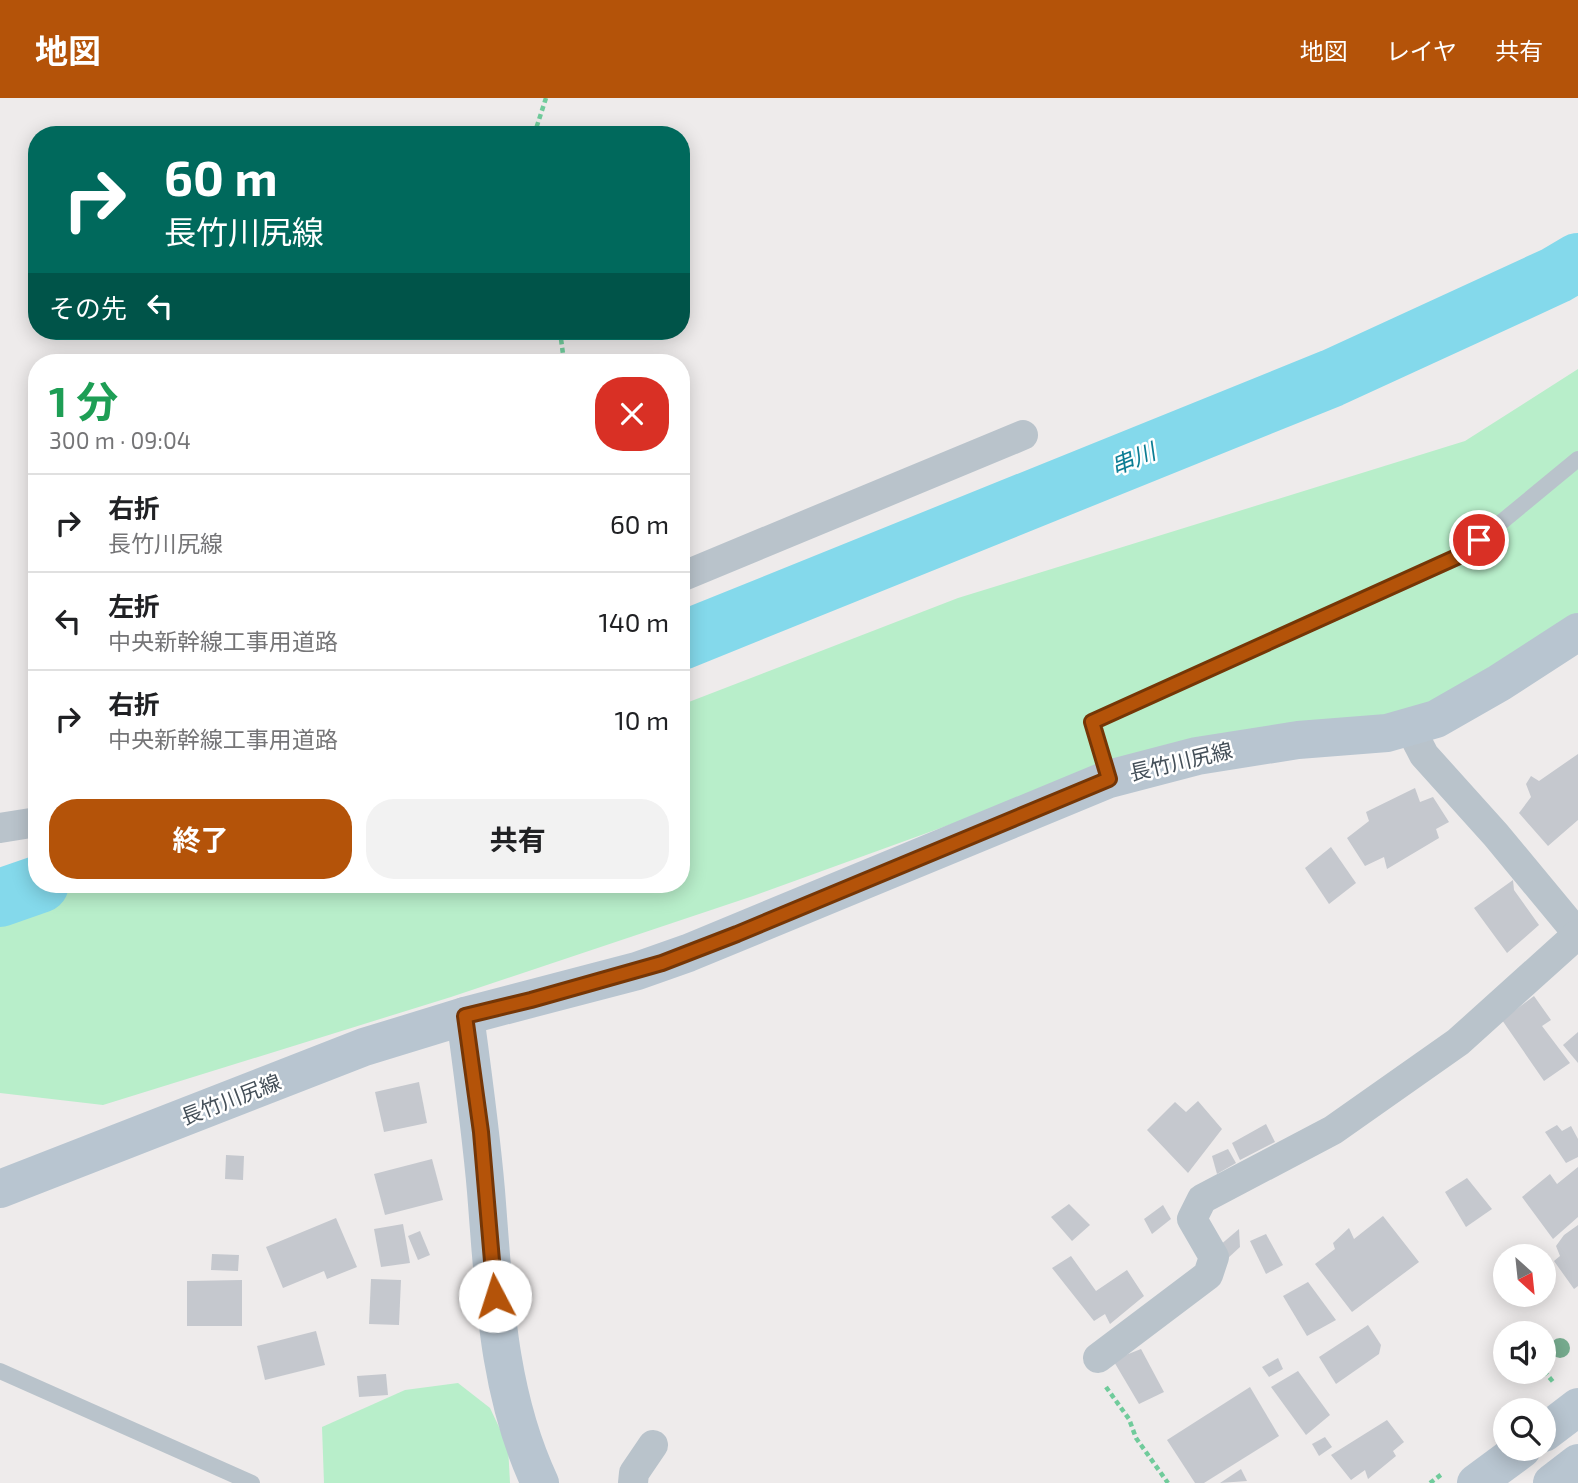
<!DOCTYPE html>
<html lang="ja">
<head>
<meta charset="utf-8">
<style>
  :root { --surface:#fff; --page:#f2f2f2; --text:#202124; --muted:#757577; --line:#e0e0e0; --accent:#b45309 }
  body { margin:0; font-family:"Exo 2","Noto Sans JP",sans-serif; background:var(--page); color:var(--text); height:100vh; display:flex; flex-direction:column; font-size:26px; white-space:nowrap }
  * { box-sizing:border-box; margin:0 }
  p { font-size:23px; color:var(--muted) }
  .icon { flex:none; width:38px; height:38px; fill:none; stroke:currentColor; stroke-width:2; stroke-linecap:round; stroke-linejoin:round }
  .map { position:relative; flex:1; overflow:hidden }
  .side { position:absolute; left:28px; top:256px; width:662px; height:539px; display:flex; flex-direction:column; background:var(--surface); border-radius:28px; box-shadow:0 4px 18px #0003 }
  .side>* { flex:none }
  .top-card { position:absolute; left:28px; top:28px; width:662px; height:214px; border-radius:28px; box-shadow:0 4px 18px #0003; background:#00695c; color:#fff; overflow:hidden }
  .needle { width:46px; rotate:153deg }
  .tools { position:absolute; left:1493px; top:1146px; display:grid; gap:14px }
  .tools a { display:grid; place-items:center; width:63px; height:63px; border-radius:50%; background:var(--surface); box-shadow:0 4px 18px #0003; font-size:35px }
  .pin { position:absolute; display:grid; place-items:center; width:60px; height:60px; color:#fff; margin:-30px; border:4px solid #fff; border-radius:50%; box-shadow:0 2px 7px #0007 }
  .me { position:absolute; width:77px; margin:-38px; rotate:355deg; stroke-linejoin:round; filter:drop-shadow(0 0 5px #0008) }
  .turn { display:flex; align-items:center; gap:24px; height:147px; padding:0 21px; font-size:32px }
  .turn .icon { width:91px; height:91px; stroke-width:2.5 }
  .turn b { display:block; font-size:49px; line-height:60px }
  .then { display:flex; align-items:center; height:66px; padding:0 21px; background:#0003; gap:14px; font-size:26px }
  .round { display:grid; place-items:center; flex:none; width:74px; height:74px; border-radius:28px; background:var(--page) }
  .summary { display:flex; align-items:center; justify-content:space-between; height:119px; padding:0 21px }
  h1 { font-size:42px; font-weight:700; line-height:52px; color:#1e9e55 }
  .primary-button { display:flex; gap:14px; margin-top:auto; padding:14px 21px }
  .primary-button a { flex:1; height:80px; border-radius:28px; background:var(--accent); color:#fff; font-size:28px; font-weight:700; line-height:80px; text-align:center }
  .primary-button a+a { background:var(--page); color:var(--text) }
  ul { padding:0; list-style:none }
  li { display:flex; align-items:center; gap:21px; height:98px; padding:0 21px; border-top:2px solid var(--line) }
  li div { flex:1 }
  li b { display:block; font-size:26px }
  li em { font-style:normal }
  header { display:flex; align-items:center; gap:42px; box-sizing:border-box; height:98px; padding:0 35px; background:var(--accent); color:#fff }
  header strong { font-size:33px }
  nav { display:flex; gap:38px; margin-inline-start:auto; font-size:24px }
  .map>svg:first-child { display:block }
  .green { fill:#b8eeca }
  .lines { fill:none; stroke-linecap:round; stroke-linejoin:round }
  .river { stroke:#84d9eb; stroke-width:58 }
  .building { fill:#c5c8ce }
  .path { stroke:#70cb9b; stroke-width:4.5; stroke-dasharray:5 3.5; stroke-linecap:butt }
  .lane { stroke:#b9c3cb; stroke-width:16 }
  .street { stroke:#b9c3cb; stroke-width:30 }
  .secondary { stroke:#b8c5d0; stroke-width:38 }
  .tree { fill:#77ac8f }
  .route-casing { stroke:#753606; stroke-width:18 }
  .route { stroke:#b45309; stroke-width:12 }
  .labels { text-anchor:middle; stroke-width:5; stroke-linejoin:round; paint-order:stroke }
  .street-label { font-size:21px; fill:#444f58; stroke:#fff }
  .water-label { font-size:23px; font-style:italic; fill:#0c7d94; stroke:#fff }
</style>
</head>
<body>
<header>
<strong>地図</strong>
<nav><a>地図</a><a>レイヤ</a><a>共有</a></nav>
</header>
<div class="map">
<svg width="1578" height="1385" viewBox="0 0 1578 1385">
  <rect width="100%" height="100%" fill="#eeebeb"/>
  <g class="green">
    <polygon points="1578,271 1578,517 1414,614 1159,651 753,798 451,899 103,1007 0,995 0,777 37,772 37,786 681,786 681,607 958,500 1465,343"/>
    <polygon points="458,1285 490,1310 508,1348 510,1385 324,1385 322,1329 405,1292"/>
  </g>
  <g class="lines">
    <g class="river">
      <polyline points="681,543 1332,280 1556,177 1578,164"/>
      <polyline points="0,800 40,786"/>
    </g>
  </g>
  <g class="building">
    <polygon points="1578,656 1578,722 1548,748 1519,715 1531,699 1526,686 1531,678 1539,683"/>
    <polygon points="1415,690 1420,704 1433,699 1449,724 1436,731 1439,740 1387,771 1384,759 1365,768 1347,740 1369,723 1366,714"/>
    <polygon points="1331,749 1356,785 1329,806 1305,770"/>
    <polygon points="1513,782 1514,792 1539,827 1507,855 1474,810"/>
    <polygon points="1534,898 1551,922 1542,928 1570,965 1544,983 1502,922"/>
    <polygon points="1578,934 1578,965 1563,947"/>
    <polygon points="419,984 427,1025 384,1034 375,994"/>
    <polygon points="1198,1003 1222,1031 1188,1075 1147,1032 1175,1004 1186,1014"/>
    <polygon points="1266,1026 1275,1044 1240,1062 1232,1045"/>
    <polygon points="1557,1027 1562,1033 1571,1028 1578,1041 1578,1059 1566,1065 1545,1034"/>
    <polygon points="1228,1051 1236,1065 1217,1076 1212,1058"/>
    <polygon points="226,1057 244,1058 243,1082 225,1081"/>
    <polygon points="432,1061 443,1102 385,1117 374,1076"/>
    <polygon points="1578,1069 1578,1119 1553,1141 1522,1099 1550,1076 1557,1086"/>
    <polygon points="1467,1080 1492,1111 1466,1129 1445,1094"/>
    <polygon points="1069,1106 1090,1127 1072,1143 1051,1119"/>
    <polygon points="1163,1107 1171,1121 1152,1136 1144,1121"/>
    <polygon points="1383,1118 1419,1164 1352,1214 1315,1166 1335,1151 1333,1145 1349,1130 1354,1141"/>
    <polygon points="336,1120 357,1169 327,1181 324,1173 283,1190 266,1149"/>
    <polygon points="403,1126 410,1165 381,1169 374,1131"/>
    <polygon points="1578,1127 1578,1188 1574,1191 1554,1163 1560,1158 1556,1148 1564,1137"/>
    <polygon points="1239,1131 1240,1149 1227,1161 1219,1148"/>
    <polygon points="420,1133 430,1157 418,1162 408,1138"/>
    <polygon points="1266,1136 1283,1167 1266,1176 1250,1143"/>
    <polygon points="212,1156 239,1157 238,1173 211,1172"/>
    <polygon points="1071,1158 1096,1193 1127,1172 1144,1198 1110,1226 1105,1216 1094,1223 1052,1170"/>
    <polygon points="371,1181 401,1182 399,1227 369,1226"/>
    <polygon points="242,1182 242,1228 187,1228 187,1183"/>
    <polygon points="1308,1184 1336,1222 1307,1238 1283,1198"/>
    <polygon points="1368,1227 1381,1247 1379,1256 1336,1286 1319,1259"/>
    <polygon points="316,1233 325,1267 265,1282 257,1248"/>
    <polygon points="1141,1251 1164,1294 1139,1306 1113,1262"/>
    <polygon points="1278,1260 1283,1271 1269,1279 1262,1269"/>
    <polygon points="1298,1273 1330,1317 1306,1337 1271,1289"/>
    <polygon points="386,1276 388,1297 359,1299 357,1278"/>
    <polygon points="1250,1289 1279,1338 1204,1385 1195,1385 1167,1342"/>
    <polygon points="1387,1322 1404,1344 1393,1353 1396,1358 1368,1381 1365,1372 1351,1382 1331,1357"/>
    <polygon points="1325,1339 1332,1349 1319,1358 1312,1346"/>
    <polygon points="1241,1371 1247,1383 1220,1385"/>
  </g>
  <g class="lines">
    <g class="path">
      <polyline points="534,37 546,0"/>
      <polyline points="560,233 564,264"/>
      <polyline points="1544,1273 1554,1285"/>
      <polyline points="1106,1289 1129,1321 1136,1340 1168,1385"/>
      <polyline points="1430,1385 1442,1376"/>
    </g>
    <g class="lane">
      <polyline points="1109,681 1092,624 1459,459 1578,361"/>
      <polyline points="0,1273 252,1385"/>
    </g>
    <g class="street">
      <polyline points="681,479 1023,337"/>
      <polyline points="1410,630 1424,657 1496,737 1578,836"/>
      <polyline points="0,730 37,724"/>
      <polyline points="1098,1260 1208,1177 1214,1159 1192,1121 1202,1101 1333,1032 1458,944 1578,836"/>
      <polyline points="633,1385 634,1375 653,1347"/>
    </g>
    <g class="secondary">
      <path d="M465,918C473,977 481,1035 486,1093C494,1192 497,1294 540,1385"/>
      <polyline points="0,1091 364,949 465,918 637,873 688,855 1109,681 1197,658 1298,642 1387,635 1436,621 1499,585 1578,534"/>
      <polyline points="1544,1335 1578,1309"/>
      <polyline points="1476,1385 1522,1351"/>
      <polyline points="1552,1385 1578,1365"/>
    </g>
  </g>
  <circle class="tree" cx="1560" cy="1250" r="10"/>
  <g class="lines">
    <g class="route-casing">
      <polyline id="route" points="495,1198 481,1034 465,918 531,902 662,865 737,836 1109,681 1092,624 1459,458 1479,442"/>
    </g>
    <use href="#route" class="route"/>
  </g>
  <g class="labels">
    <g class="street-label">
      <text transform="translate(1181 664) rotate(-13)" y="7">長竹川尻線</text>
      <text transform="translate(231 1002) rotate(-21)" y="7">長竹川尻線</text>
    </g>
    <g class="water-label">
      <text transform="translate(1133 361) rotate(-22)" y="8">串川</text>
    </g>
  </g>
</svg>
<div class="tools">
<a><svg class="needle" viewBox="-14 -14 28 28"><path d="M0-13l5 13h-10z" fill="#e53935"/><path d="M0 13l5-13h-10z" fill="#757577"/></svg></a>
<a><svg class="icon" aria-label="sound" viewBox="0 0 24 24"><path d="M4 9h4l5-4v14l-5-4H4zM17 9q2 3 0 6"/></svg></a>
<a><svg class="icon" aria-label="search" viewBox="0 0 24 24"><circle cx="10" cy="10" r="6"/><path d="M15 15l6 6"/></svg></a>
</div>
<div class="pin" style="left:1479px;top:442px;background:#d93025"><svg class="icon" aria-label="arrive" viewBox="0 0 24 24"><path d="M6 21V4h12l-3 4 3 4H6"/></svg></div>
<svg class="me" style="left:495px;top:1198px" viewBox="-20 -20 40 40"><circle r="19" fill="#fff"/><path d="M0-13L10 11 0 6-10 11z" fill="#b45309"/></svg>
<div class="top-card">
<div class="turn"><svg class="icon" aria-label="right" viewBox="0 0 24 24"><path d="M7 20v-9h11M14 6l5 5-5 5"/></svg><div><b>60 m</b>長竹川尻線</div></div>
<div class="then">その先<svg class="icon" aria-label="left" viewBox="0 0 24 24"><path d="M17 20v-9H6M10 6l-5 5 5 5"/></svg></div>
</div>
<section class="side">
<div class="summary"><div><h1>1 分</h1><p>300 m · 09:04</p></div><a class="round" style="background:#d93025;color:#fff"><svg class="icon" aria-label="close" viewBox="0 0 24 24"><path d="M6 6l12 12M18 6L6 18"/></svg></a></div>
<ul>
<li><svg class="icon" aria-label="right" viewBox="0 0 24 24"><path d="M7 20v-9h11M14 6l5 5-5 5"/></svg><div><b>右折</b><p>長竹川尻線</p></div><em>60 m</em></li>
<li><svg class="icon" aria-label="left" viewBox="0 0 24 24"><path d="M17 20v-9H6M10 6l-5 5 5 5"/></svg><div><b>左折</b><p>中央新幹線工事用道路</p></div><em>140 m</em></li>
<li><svg class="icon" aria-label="right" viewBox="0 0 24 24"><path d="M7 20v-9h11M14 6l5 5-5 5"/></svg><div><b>右折</b><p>中央新幹線工事用道路</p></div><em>10 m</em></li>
</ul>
<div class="primary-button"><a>終了</a><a>共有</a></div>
</section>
</div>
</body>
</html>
